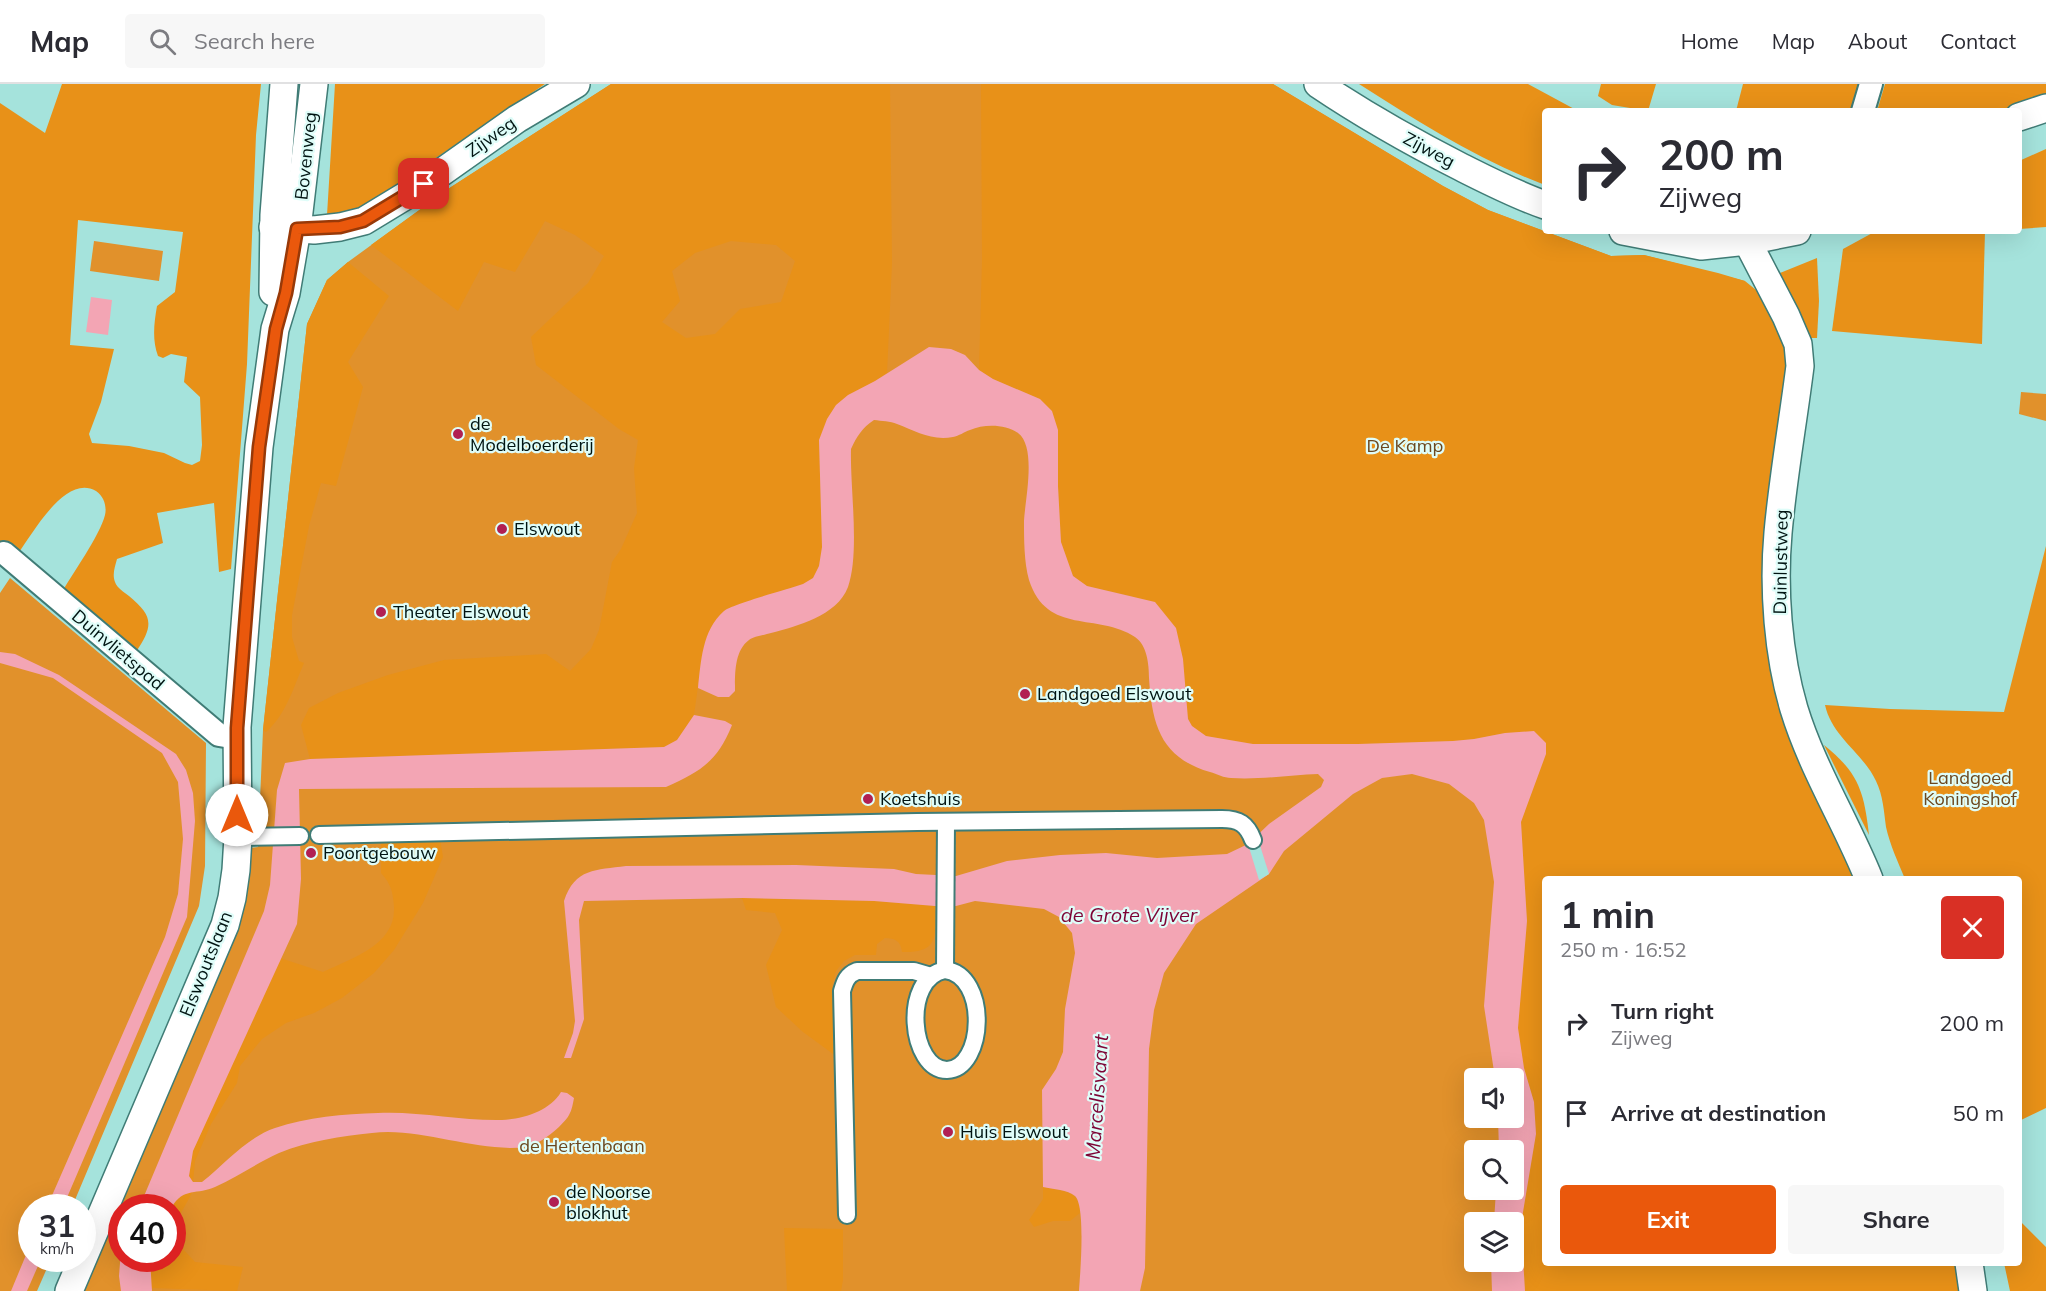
<!DOCTYPE html>
<html lang="en">
<head>
<meta charset="utf-8">
<style>
  :root { --surface:#fff; --page:#f7f7f7; --text:#2b2b33; --muted:#7c7c81; --line:#e1e1e2; --accent:#ea580c }
  body { margin:0; font-family:Mulish,sans-serif; background:var(--page); color:var(--text); height:100vh; display:flex; flex-direction:column; font-size:22px; white-space:nowrap }
  * { box-sizing:border-box; margin:0 }
  p { font-size:20px; color:var(--muted) }
  .icon { flex:none; width:33px; height:33px; fill:none; stroke:currentColor; stroke-width:2; stroke-linecap:round; stroke-linejoin:round }
  .map { position:relative; flex:1; overflow:hidden }
  .details { position:absolute; left:1542px; top:792px; width:480px; height:390px; display:flex; flex-direction:column; background:var(--surface); border-radius:6px; box-shadow:0 6px 24px #0002 }
  .details>* { flex:none }
  .top-card { position:absolute; left:1542px; top:24px; width:480px; height:126px; border-radius:6px; box-shadow:0 6px 24px #0002; background:#fff; color:var(--text); overflow:hidden }
  .fabs { position:absolute; left:1464px; top:984px; display:grid; gap:12px }
  .fabs a { display:grid; place-items:center; width:60px; height:60px; border-radius:6px; background:var(--surface); box-shadow:0 6px 24px #0002; font-size:30px }
  .speed { position:absolute; left:18px; top:1110px; display:flex; gap:12px; font-size:30px; font-weight:700; text-align:center }
  .speed>* { display:grid; place-content:center; width:78px; height:78px; border-radius:50%; background:var(--surface); box-shadow:0 6px 24px #0002; line-height:1 }
  .speed small { font-size:15px; font-weight:400 }
  .speed .limit { border:9px solid #d22; background:#fff; color:#111 }
  .pin { position:absolute; display:grid; place-items:center; width:51px; height:51px; color:#fff; margin:-26px; border-radius:12px; box-shadow:0 3px 9px #0006 }
  .me { position:absolute; width:66px; margin:-33px; rotate:0deg; stroke-linejoin:round; filter:drop-shadow(0 0 4px #0008) }
  .turn { display:flex; align-items:center; gap:21px; height:126px; padding:0 18px; font-size:27px }
  .turn .icon { width:78px; height:78px; stroke-width:2.5 }
  .turn b { display:block; font-size:42px; line-height:51px }
  .round { display:grid; place-items:center; flex:none; width:63px; height:63px; border-radius:6px; background:var(--page) }
  .overview { display:flex; align-items:center; justify-content:space-between; height:102px; padding:0 18px }
  h1 { font-size:36px; font-weight:700; line-height:45px }
  .button { display:flex; gap:12px; margin-top:auto; padding:12px 18px }
  .button a { flex:1; height:69px; border-radius:6px; background:var(--accent); color:#fff; font-size:24px; font-weight:700; line-height:69px; text-align:center }
  .button a+a { background:var(--page); color:var(--text) }
  ul { padding:0; list-style:none }
  li { display:flex; align-items:center; gap:18px; height:90px; padding:0 18px }
  li div { flex:1 }
  li b { display:block; font-size:22px }
  li em { font-style:normal }
  header { display:flex; align-items:center; gap:36px; box-sizing:border-box; height:84px; padding:0 30px; background:var(--surface); border-bottom:2px solid var(--line) }
  header strong { font-size:28px }
  nav { display:flex; gap:33px; margin-inline-start:auto; font-size:21px }
  .search { width:420px; height:54px; background:var(--page); display:flex; align-items:center; gap:15px; box-sizing:border-box; padding:0 21px; border-radius:6px; color:var(--muted); font-size:22px }
  .map>svg:first-child { display:block }
  .green { fill:#e1912b; fill-rule:evenodd }
  .forest { fill:#e89118; fill-rule:evenodd }
  .water { fill:#f3a5b4 }
  .pier { fill:#a5e3dc }
  .lines { fill:none; stroke-linecap:round; stroke-linejoin:round }
  .pedestrian-casing { stroke:#407c76; stroke-width:20 }
  .minor-casing { stroke:#407c76; stroke-width:26 }
  .tertiary-casing { stroke:#407c76; stroke-width:30 }
  .pedestrian { stroke:#fff; stroke-width:16 }
  .minor { stroke:#fff; stroke-width:22 }
  .tertiary { stroke:#fff; stroke-width:27 }
  .route-casing { stroke:#983908; stroke-width:15 }
  .route { stroke:#ea580c; stroke-width:10 }
  .poi-dot { fill:#b12052; stroke:#dffdf9; stroke-width:2 }
  .labels { text-anchor:middle; stroke-width:4.5; stroke-linejoin:round; paint-order:stroke }
  .street-label { font-size:18px; fill:#001412; stroke:#dffdf9 }
  .poi-label { font-size:18px; fill:#001412; stroke:#dffdf9; text-anchor:start }
  .park-label { font-size:18px; fill:#6c481f; stroke:#dffdf9 }
  .water-label { font-size:20px; font-style:italic; fill:#7d0435; stroke:#dffdf9 }
</style>
</head>
<body>
<header>
<strong>Map</strong>
<div class="search"><svg class="icon" aria-label="search" viewBox="0 0 24 24"><circle cx="10" cy="10" r="6"/><path d="M15 15l6 6"/></svg>Search here</div>
<nav><a>Home</a><a>Map</a><a>About</a><a>Contact</a></nav>
</header>
<div class="map">
<svg width="2046" height="1207" viewBox="0 0 2046 1207">
  <rect width="100%" height="100%" fill="#a5e3dc"/>
  <g class="green">
    <path d="M611,0H1273L1443,102L1488,126L1611,172L1644,171L1745,197L1545,795V1179L1964,1207H82L250,764L258,763L263,646L307,240L327,196L348,178L451,103ZM1474,994H1514V1034H1474ZM1474,1066H1514V1106H1474ZM122,1124H172V1174H122ZM1474,1138H1514V1178H1474Z"/>
    <polygon points="94,157 163,167 159,197 90,187"/>
    <polygon points="2021,308 2046,310 2046,337 2019,330"/>
    <polygon points="10,494 206,659 205,782 199,822 72,1123 32,1124 32,1174 51,1175 37,1207 0,1207 0,509"/>
  </g>
  <g class="forest">
    <path d="M62,0H261L256,51L247,280L231,485L219,488L214,419L157,429L163,459L117,475C115,483 112,490 115,498C117,504 124,508 129,512C153,532 154,541 136,568L62,508C73,489 100,451 105,431C107,423 104,412 96,407C65,389 32,451 17,471L0,467V19L45,49ZM78,136L183,148L175,208L157,222C154,239 152,256 158,272L163,274L171,270L187,273L184,298L200,313L202,361L200,377L192,381L185,379L164,369L129,362L92,359L89,350L101,318L114,265L70,261Z"/>
    <polygon points="335,0 545,0 383,110 352,133 327,131"/>
    <path d="M611,0H890L892,179L887,289L875,297L819,356L822,463L819,482L813,494L803,500L726,525L712,541L703,566L694,631L677,656L664,663L310,675L301,641L309,624L338,609L388,591L444,576L546,570L570,587L591,565L599,546L612,478L621,465L637,429L634,384L638,356L619,345L536,281L531,253L588,199L604,172L575,151L545,137L515,188L484,178L458,227L371,161L451,103ZM731,157L776,161L795,177L781,218L740,225L715,250L686,254L662,238L680,217L672,187L695,169Z"/>
    <polygon points="981,0 1273,0 1443,102 1488,126 1611,172 1644,171 1718,189 1745,197 1761,210 1791,276 1769,505 1861,795 1545,795 1545,1179 1959,1179 1964,1207 1525,1207 1521,1140 1536,1050 1534,1018 1524,984 1518,944 1527,837 1521,738 1529,713 1505,649 1474,655 1453,657 1358,660 1253,660 1206,652 1191,642 1185,621 1183,575 1176,544 1132,512 1087,502 1073,492 1061,458 1058,402 1040,315 993,295 979,286 982,176"/>
    <path d="M1359,0H1528L1578,27H1545V101C1479,76 1418,38 1359,0Z"/>
    <polygon points="1601,0 1656,0 1648,27 1612,21 1598,12"/>
    <polygon points="1743,0 1865,0 1857,27 1736,27"/>
    <polygon points="1885,0 2046,0 2046,12 2008,27 1877,27"/>
    <polygon points="2046,65 2046,143 2019,145 2019,77"/>
    <polygon points="1876,147 1985,147 1982,260 1832,247 1843,165"/>
    <polygon points="1817,174 1819,217 1817,254 1808,254 1780,189"/>
    <path d="M348,178L389,212L348,278L363,303L336,402L321,399L309,442L292,531V553L299,577L304,579C294,602 286,631 266,648L263,646L307,240L327,196Z"/>
    <path d="M2046,462V1024L2019,1037V795H1905C1898,778 1890,761 1886,743C1884,728 1883,711 1876,697C1863,669 1832,653 1825,621L1890,625L2004,628Z"/>
    <path d="M1824,661C1859,689 1864,708 1869,751Z"/>
    <path d="M440,755L443,773L423,819L394,866L374,889L342,914L314,929L286,939L262,955L240,982L237,999L211,1040L195,1077L193,1098L189,1092L193,1067L280,874L323,888C352,874 396,861 394,823C393,808 391,800 381,789V757Z"/>
    <path d="M742,814L874,817L935,822C935,852 940,869 902,868C901,857 895,854 885,854L877,860L876,871H855L844,877L836,887L832,901L840,975L803,948L776,923L766,881L782,846L775,829L746,826Z"/>
    <path d="M1043,1103C1063,1108 1079,1105 1080,1129L1070,1137H1053L1034,1143L1029,1136L1043,1115Z"/>
    <polygon points="193,1107 181,1129 173,1154 195,1178 243,1183 237,1207 151,1204 150,1175 172,1174 172,1123 176,1115"/>
    <polygon points="2019,1136 2046,1163 2046,1207 2010,1207 2004,1179 2019,1179"/>
    <polygon points="784,1144 843,1145 843,1196 841,1207 787,1207"/>
  </g>
  <g class="water">
    <polygon points="91,213 112,216 108,251 86,248"/>
    <path d="M929,263L951,265L965,271L979,286L993,295L1040,315L1052,327L1058,346V402L1061,458L1073,492L1087,502L1155,518L1176,544L1183,575L1188,635L1192,642L1206,652L1253,660H1358L1453,657L1474,655L1505,649L1534,647L1546,659V670L1521,738L1527,837L1518,944L1524,984L1534,1018L1536,1050L1521,1140L1525,1207H1492L1491,1178H1514V1138H1494L1496,1106H1514V1066H1499L1498,1034H1514V994H1495L1484,922L1494,798L1484,736L1474,719L1449,700L1412,690L1382,694L1353,710L1284,767L1269,790L1196,840L1164,889L1154,926L1149,965L1145,1184L1140,1207H1079C1080,1191 1086,1122 1075,1112C1068,1106 1053,1105 1043,1103L1042,1006L1056,985L1063,968L1065,925L1075,869L1072,849L1059,833L1044,825L975,817L956,822H935L874,817L742,814L584,817L579,836L584,935L571,974H564L573,949L575,937L564,817C575,784 596,786 626,782L796,781L894,785L916,790L956,792L1007,777L1060,771L1106,769L1157,774L1227,770L1248,760L1269,740L1321,703L1324,696L1318,690C1291,691 1258,696 1231,694C1224,694 1217,690 1210,688C1161,674 1152,641 1149,594C1149,580 1147,561 1135,553C1098,528 1047,552 1029,496C1024,478 1024,455 1024,437C1025,416 1037,363 1018,349C1005,340 984,340 970,346C964,348 959,352 953,353C931,357 916,347 897,340C890,337 882,337 874,336C862,344 857,352 851,365C850,404 860,469 848,503C837,532 797,542 771,549C765,551 754,552 749,556C734,567 735,591 735,607L729,613H718L698,604C701,578 702,546 724,527C732,520 789,505 803,500L813,494L819,482L822,463L819,356L827,335L836,321L848,311L875,297Z"/>
    <polygon points="0,568 15,570 59,591 176,670 186,686 193,709 195,737 187,833 63,1123 47,1123 165,853 178,810 183,755 178,698 162,669 53,594 0,579"/>
    <path d="M694,631L725,637L732,641C717,678 701,687 666,703L299,705L301,795L297,840L193,1067L189,1092L193,1098H202C225,1080 246,1054 275,1044C307,1033 344,1030 378,1029C419,1027 461,1037 502,1036C523,1035 550,1027 561,1008L567,1009L574,1014C573,1019 572,1026 569,1031C563,1042 539,1061 526,1063C476,1069 422,1043 372,1049C342,1052 308,1057 279,1069C257,1079 237,1093 215,1103C198,1111 183,1103 172,1123L139,1124L264,827L270,801L277,706L285,679L310,675L664,663L677,656Z"/>
    <polygon points="31,1159 32,1174 41,1175 27,1207 11,1207"/>
    <polygon points="121,1166 122,1174 150,1175 152,1207 121,1207 119,1192"/>
  </g>
  <polygon class="pier" points="1257,752 1269,790 1259,796 1248,760"/>
  <g class="lines">
    <g class="pedestrian-casing">
      <g id="pedestrian">
        <path d="M319,751L917,738L1222,735C1239,735 1247,740 1253,756"/>
        <polyline points="238,753 300,752"/>
        <path d="M945,886C989,891 985,985 947,986C910,986 901,894 945,886Z"/>
        <polyline points="945,886 946,738"/>
        <path d="M847,1131L842,907C845,897 847,891 857,887H914L931,892"/>
      </g>
    </g>
    <g class="minor-casing">
      <g id="minor">
        <polyline points="1863,27 1871,0"/>
        <polyline points="4,469 219,651 237,654"/>
      </g>
    </g>
    <g class="tertiary-casing">
      <g id="tertiary">
        <path d="M1318,0C1364,31 1412,58 1461,83C1489,97 1516,111 1545,121"/>
        <polyline points="2019,33 2046,24"/>
        <polyline points="273,143 314,146 340,143 364,137 425,100 517,35 576,0"/>
        <polyline points="1623,147 1701,162 1747,157 1797,147"/>
        <path d="M1747,157L1786,232L1798,260L1800,282C1793,338 1783,393 1778,449C1773,505 1778,571 1794,625C1812,684 1846,738 1869,795"/>
        <polyline points="273,208 274,131 284,0"/>
        <polyline points="1969,1179 1973,1207"/>
        <polyline points="69,1207 225,841 232,814 236,786 238,753 237,643 259,363 275,245 286,209 297,145 314,0"/>
      </g>
    </g>
    <use href="#pedestrian" class="pedestrian"/>
    <use href="#minor" class="minor"/>
    <use href="#tertiary" class="tertiary"/>
  </g>
  <g class="lines">
    <g class="route-casing">
      <polyline id="route" points="237,731 237,644 259,363 276,245 286,209 297,145 340,143 363,137 424,100"/>
    </g>
    <use href="#route" class="route"/>
  </g>
  <g class="poi-dot">
    <circle cx="458" cy="350" r="6"/>
    <circle cx="502" cy="445" r="6"/>
    <circle cx="381" cy="528" r="6"/>
    <circle cx="1025" cy="610" r="6"/>
    <circle cx="868" cy="715" r="6"/>
    <circle cx="311" cy="769" r="6"/>
    <circle cx="948" cy="1048" r="6"/>
    <circle cx="554" cy="1118" r="6"/>
  </g>
  <g class="labels">
    <g class="street-label">
      <text transform="translate(491 53) rotate(-35)" y="6">Zijweg</text>
      <text transform="translate(1429 66) rotate(28)" y="6">Zijweg</text>
      <text transform="translate(306 72) rotate(-84)" y="6">Bovenweg</text>
      <text transform="translate(1781 478) rotate(-89)" y="6">Duinlustweg</text>
      <text transform="translate(118 566) rotate(40)" y="6">Duinvlietspad</text>
      <text transform="translate(206 880) rotate(-68)" y="6">Elswoutslaan</text>
    </g>
    <g class="poi-label">
      <text x="470" y="346">de<tspan x="470" dy="21">Modelboerderij</tspan></text>
      <text x="514" y="451">Elswout</text>
      <text x="393" y="534">Theater Elswout</text>
      <text x="1037" y="616">Landgoed Elswout</text>
      <text x="880" y="721">Koetshuis</text>
      <text x="323" y="775">Poortgebouw</text>
      <text x="960" y="1054">Huis Elswout</text>
      <text x="566" y="1114">de Noorse<tspan x="566" dy="21">blokhut</tspan></text>
    </g>
    <g class="park-label">
      <text x="1405" y="368">De Kamp</text>
      <text x="1970" y="700">Landgoed<tspan x="1970" dy="21">Koningshof</tspan></text>
      <text x="582" y="1068">de Hertenbaan</text>
    </g>
    <g class="water-label">
      <text x="1129" y="838">de Grote Vijver</text>
      <text transform="translate(1097 1013) rotate(-86)" y="7">Marcelisvaart</text>
    </g>
  </g>
</svg>
<div class="fabs">
<a><svg class="icon" aria-label="sound" viewBox="0 0 24 24"><path d="M4 9h4l5-4v14l-5-4H4zM17 9q2 3 0 6"/></svg></a>
<a><svg class="icon" aria-label="search" viewBox="0 0 24 24"><circle cx="10" cy="10" r="6"/><path d="M15 15l6 6"/></svg></a>
<a><svg class="icon" aria-label="layers" viewBox="0 0 24 24"><path d="M12 4l9 5-9 5-9-5zM3 14l9 5 9-5"/></svg></a>
</div>
<div class="speed"><div>31<small>km/h</small></div><div class="limit">40</div></div>
<div class="pin" style="left:424px;top:100px;background:#d93025"><svg class="icon" aria-label="arrive" viewBox="0 0 24 24"><path d="M6 21V4h12l-3 4 3 4H6"/></svg></div>
<svg class="me" style="left:237px;top:731px" viewBox="-20 -20 40 40"><circle r="19" fill="#fff"/><path d="M0-13L10 11 0 6-10 11z" fill="#ea580c"/></svg>
<div class="top-card">
<div class="turn"><svg class="icon" aria-label="right" viewBox="0 0 24 24"><path d="M7 20v-9h11M14 6l5 5-5 5"/></svg><div><b>200 m</b>Zijweg</div></div>
</div>
<section class="details">
<div class="overview"><div><h1>1 min</h1><p>250 m · 16:52</p></div><a class="round" style="background:#d93025;color:#fff"><svg class="icon" aria-label="close" viewBox="0 0 24 24"><path d="M6 6l12 12M18 6L6 18"/></svg></a></div>
<ul>
<li><svg class="icon" aria-label="right" viewBox="0 0 24 24"><path d="M7 20v-9h11M14 6l5 5-5 5"/></svg><div><b>Turn right</b><p>Zijweg</p></div><em>200 m</em></li>
<li><svg class="icon" aria-label="arrive" viewBox="0 0 24 24"><path d="M6 21V4h12l-3 4 3 4H6"/></svg><div><b>Arrive at destination</b></div><em>50 m</em></li>
</ul>
<div class="button"><a>Exit</a><a>Share</a></div>
</section>
</div>
</body>
</html>
